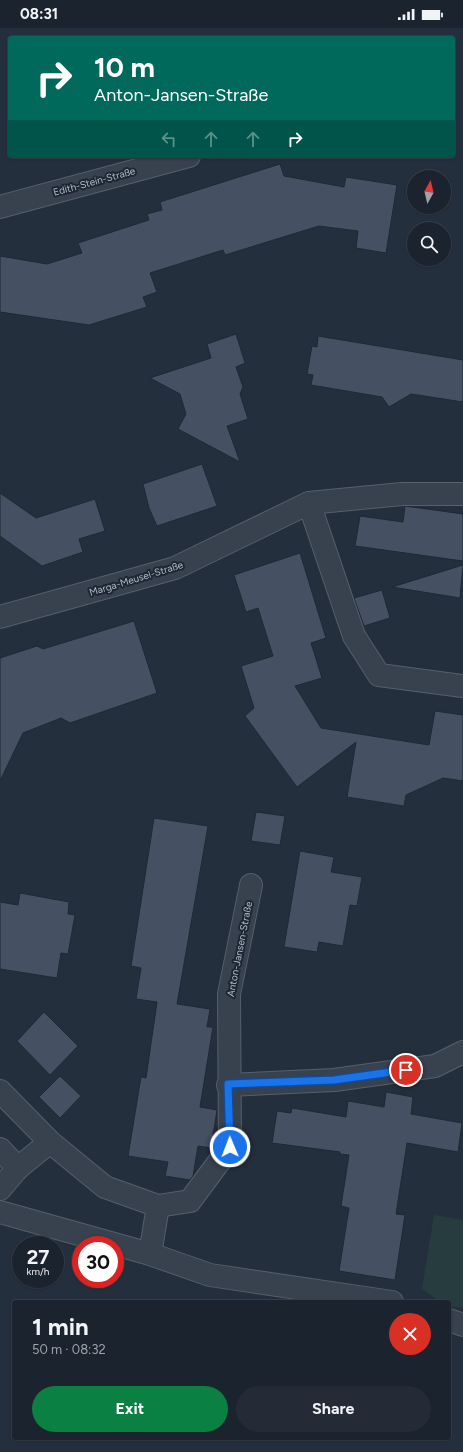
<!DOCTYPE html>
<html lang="en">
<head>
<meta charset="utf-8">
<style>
  :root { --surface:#1b232e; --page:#242b36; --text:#f1f3f6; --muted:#a0a4aa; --line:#39404a; --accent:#0b8043 }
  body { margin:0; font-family:Figtree,sans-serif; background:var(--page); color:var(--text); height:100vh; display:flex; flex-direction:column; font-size:15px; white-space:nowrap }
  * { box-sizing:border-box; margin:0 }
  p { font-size:13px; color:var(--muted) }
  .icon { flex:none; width:22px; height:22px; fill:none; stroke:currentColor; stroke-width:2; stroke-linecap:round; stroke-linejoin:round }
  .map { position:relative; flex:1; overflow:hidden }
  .side { position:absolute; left:12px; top:1272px; width:439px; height:140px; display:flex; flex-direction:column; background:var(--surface); border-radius:4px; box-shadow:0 1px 3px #0004,0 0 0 1px var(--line) }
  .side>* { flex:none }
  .banner { position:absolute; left:8px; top:8px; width:447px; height:122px; border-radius:4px; box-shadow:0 1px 3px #0004,0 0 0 1px var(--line); background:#00695c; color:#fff; overflow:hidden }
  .needle { width:26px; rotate:8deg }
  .controls { position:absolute; left:407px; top:142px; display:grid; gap:8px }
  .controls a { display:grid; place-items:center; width:44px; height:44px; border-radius:50%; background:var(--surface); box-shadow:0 1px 3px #0004,0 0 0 1px var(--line); font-size:20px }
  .speed { position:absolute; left:12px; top:1208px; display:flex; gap:8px; font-size:20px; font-weight:700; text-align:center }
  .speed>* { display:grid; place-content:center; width:52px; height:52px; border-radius:50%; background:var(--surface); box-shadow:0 1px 3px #0004,0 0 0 1px var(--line); line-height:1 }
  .speed small { font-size:10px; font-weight:400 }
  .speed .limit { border:6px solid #d22; background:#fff; color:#111 }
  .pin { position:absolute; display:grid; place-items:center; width:34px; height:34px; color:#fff; margin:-17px; border:2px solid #fff; border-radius:50%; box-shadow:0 1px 4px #0007 }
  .me { position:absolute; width:44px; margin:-22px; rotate:359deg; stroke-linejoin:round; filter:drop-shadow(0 0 3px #0008) }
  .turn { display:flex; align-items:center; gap:14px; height:84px; padding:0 20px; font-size:18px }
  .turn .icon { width:52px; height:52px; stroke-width:2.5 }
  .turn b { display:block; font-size:28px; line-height:34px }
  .lanes { display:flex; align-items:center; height:38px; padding:0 20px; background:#0003; justify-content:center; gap:20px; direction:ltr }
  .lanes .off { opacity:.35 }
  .round { display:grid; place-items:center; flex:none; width:42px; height:42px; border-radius:21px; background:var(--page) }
  .overview { display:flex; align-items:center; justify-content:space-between; height:68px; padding:0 20px }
  h1 { font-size:24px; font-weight:700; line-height:30px }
  .primary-button { display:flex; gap:8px; margin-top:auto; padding:8px 20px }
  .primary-button a { flex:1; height:46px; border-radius:24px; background:var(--accent); color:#fff; font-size:16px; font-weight:700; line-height:46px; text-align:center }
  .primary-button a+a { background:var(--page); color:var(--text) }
  .status { display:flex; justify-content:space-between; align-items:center; height:28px; padding:0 20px; background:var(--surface); direction:ltr }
  .status svg { height:11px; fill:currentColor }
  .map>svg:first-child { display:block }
  .green { fill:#263c3f }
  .building { fill:#455162; stroke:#1f2835 }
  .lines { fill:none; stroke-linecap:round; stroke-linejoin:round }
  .minor-casing { stroke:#565f6c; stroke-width:24 }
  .minor { stroke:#38414e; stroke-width:22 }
  .route-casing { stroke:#114b97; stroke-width:10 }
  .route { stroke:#1a73e8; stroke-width:7 }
  .labels { text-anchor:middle; stroke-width:4; stroke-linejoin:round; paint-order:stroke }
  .street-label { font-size:10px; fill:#b4bcc9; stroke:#1d2633 }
</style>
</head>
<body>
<div class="status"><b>08:31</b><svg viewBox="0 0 49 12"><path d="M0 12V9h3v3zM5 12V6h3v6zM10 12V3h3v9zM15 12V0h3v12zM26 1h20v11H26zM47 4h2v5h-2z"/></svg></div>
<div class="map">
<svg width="463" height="1424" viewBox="0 0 463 1424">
  <rect width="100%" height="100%" fill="#242f3e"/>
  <polygon class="green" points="434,1187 463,1192 463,1280 449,1278 449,1274 441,1274 422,1261"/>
  <g class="building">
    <polygon points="280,136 284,148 344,159 346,149 397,157 386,225 356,220 358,203 319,198 225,227 223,222 150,245 157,264 143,269 147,279 89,297 0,284 0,228 47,236 82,225 78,215 149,192 147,186 162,182 160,174"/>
    <polygon points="236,306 245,335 236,339 243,359 240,366 248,391 227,398 240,434 178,401 186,386 180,366 150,350 211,330 207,316"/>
    <polygon points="318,308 463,332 463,374 411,366 389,379 382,369 311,357 313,347 307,346 312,318 317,319"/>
    <polygon points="202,436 217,478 157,498 149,480 143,456"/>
    <polygon points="0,465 36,490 95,471 105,503 79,511 83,524 42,538 0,508"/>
    <polygon points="405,478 463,486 463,533 355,518 360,488 403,494"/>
    <polygon points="300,525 326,610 311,615 322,650 295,658 321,700 429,717 435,683 463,687 463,753 443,750 406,767 404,778 347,769 356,714 297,759 245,688 254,680 241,638 273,628 258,580 246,584 234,547"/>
    <polygon points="463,537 460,570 392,559"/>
    <polygon points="382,562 390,590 364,598 354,570"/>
    <polygon points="134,593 157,665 70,695 61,690 23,705 0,753 0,630 37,618 43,621"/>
    <polygon points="256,784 285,788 280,817 251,813"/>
    <polygon points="154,790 208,798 177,976 210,981 207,999 213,999 200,1079 217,1082 211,1120 198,1118 193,1148 190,1152 165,1148 168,1134 128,1128 141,1049 146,1050 157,974 136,971 141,940 131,938"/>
    <polygon points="300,823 334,829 331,844 362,849 357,878 350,877 343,918 319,914 317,924 284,919"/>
    <polygon points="20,865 69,874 68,886 75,887 68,926 61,925 57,950 0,941 0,874 18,877"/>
    <polygon points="44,984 78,1018 50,1047 17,1013"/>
    <polygon points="60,1048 81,1068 60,1090 39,1069"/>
    <polygon points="386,1064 413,1069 411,1086 462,1095 458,1124 407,1115 396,1186 405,1187 395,1252 339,1243 349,1180 341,1178 349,1127 340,1126 340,1124 272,1115 277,1083 291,1085 292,1080 346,1089 348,1073 384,1079"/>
  </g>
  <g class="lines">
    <g class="minor-casing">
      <g id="minor">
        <polyline points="0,179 189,128"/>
        <polyline points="309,475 354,608 379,647 463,658"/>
        <polyline points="0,589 175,540 309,475 402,466 463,466"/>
        <polyline points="228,1057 334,1052 435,1038 463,1024"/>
        <polyline points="0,1063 50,1114 105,1159 158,1178 150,1226"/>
        <polyline points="0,1121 18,1140"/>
        <polyline points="0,1161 18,1140 50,1114"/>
        <polyline points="158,1178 190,1173 230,1119 229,966 251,857"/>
        <polyline points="0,1184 150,1226 210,1247 392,1274"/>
        <polyline points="449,1292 463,1297"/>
      </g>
    </g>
    <use href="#minor" class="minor"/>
  </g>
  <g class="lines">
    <g class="route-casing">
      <polyline id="route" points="230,1119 228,1056 334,1052 406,1042"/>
    </g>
    <use href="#route" class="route"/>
  </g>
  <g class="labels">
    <g class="street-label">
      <text transform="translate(94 153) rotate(-15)" y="4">Edith-Stein-Straße</text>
      <text transform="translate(136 550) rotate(-17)" y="4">Marga-Meusel-Straße</text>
      <text transform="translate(239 921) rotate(-79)" y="4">Anton-Jansen-Straße</text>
    </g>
  </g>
</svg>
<div class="controls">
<a><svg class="needle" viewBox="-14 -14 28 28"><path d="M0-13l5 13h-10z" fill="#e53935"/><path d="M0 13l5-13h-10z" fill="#a0a4aa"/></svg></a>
<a><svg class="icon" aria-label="search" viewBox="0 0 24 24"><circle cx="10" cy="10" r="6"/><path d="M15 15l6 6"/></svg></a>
</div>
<div class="speed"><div>27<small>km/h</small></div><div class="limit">30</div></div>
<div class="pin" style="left:406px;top:1042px;background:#d93025"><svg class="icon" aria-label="arrive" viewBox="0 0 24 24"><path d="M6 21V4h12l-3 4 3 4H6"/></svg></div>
<svg class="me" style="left:230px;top:1119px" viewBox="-20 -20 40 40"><circle r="17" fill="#1a73e8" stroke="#fff" stroke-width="3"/><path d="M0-11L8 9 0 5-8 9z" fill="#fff"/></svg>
<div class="banner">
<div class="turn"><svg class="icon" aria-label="right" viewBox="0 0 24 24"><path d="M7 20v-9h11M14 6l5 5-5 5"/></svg><div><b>10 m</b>Anton-Jansen-Straße</div></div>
<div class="lanes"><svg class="icon off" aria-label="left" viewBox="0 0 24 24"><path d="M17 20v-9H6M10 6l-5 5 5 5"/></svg><svg class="icon off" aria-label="ahead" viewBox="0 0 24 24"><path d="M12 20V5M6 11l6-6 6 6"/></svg><svg class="icon off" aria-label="ahead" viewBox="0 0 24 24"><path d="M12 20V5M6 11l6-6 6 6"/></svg><svg class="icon" aria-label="right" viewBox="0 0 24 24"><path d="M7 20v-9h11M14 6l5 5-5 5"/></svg></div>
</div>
<section class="side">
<div class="overview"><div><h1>1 min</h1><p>50 m · 08:32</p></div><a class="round" style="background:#d93025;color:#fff"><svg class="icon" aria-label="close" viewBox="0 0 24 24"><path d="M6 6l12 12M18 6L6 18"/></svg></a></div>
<div class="primary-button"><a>Exit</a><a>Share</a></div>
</section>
</div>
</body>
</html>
